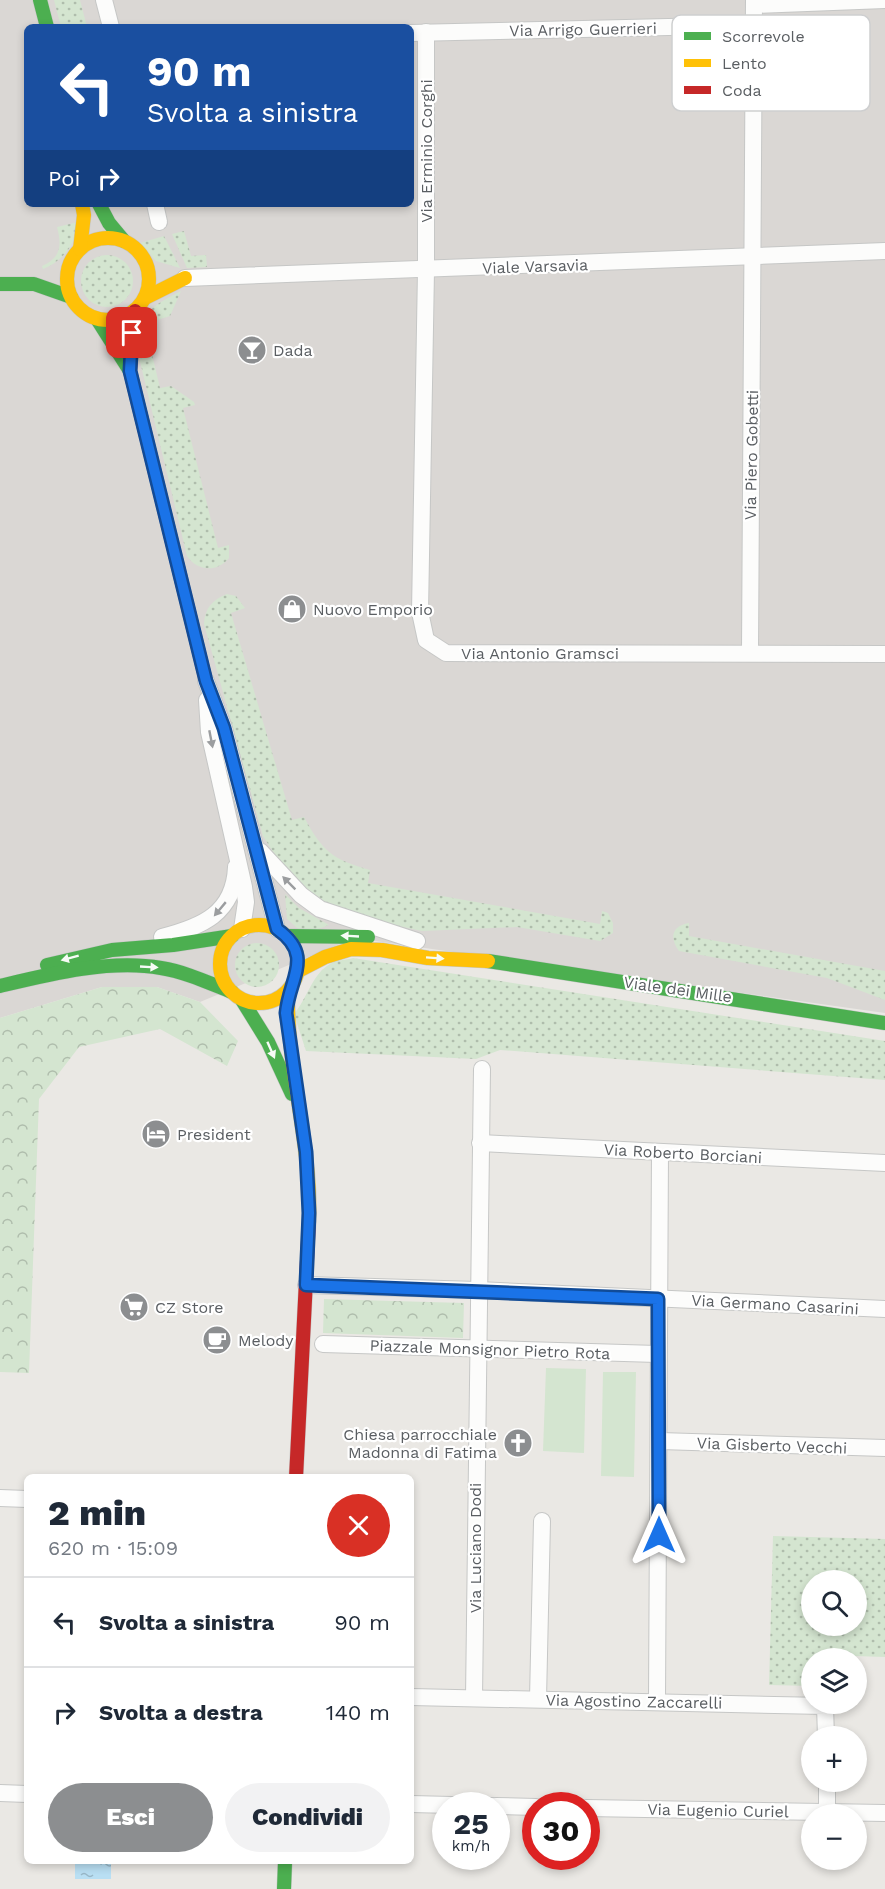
<!DOCTYPE html>
<html lang="it">
<head>
<meta charset="utf-8">
<style>
  :root { --surface:#fff; --page:#f2f2f3; --text:#1f2937; --muted:#747a83; --line:#e0e1e3; --accent:#8c8e90 }
  body { margin:0; font-family:"Work Sans",sans-serif; background:var(--page); color:var(--text); height:100vh; display:flex; flex-direction:column; font-size:22px; white-space:nowrap }
  * { box-sizing:border-box; margin:0 }
  p { font-size:20px; color:var(--muted) }
  .icon { flex:none; width:33px; height:33px; fill:none; stroke:currentColor; stroke-width:2; stroke-linecap:round; stroke-linejoin:round }
  .map { position:relative; flex:1; overflow:hidden }
  .sheet { position:absolute; left:24px; top:1474px; width:390px; height:390px; display:flex; flex-direction:column; background:var(--surface); border-radius:9px; box-shadow:0 3px 9px #0003 }
  .sheet>* { flex:none }
  .top-card { position:absolute; left:24px; top:24px; width:390px; height:183px; border-radius:9px; box-shadow:0 3px 9px #0003; background:#1a4fa0; color:#fff; overflow:hidden }
  .tools { position:absolute; left:801px; top:1570px; display:grid; gap:12px }
  .tools a { display:grid; place-items:center; width:66px; height:66px; border-radius:50%; background:var(--surface); box-shadow:0 3px 9px #0003; font-size:30px }
  .speed { position:absolute; left:432px; top:1792px; display:flex; gap:12px; font-size:30px; font-weight:700; text-align:center }
  .speed>* { display:grid; place-content:center; width:78px; height:78px; border-radius:50%; background:var(--surface); box-shadow:0 3px 9px #0003; line-height:1 }
  .speed small { font-size:15px; font-weight:400 }
  .speed .limit { border:9px solid #d22; background:#fff; color:#111 }
  .pin { position:absolute; display:grid; place-items:center; width:51px; height:51px; color:#fff; margin:-26px; border-radius:12px; box-shadow:0 3px 9px #0006 }
  .me { position:absolute; width:66px; margin:-33px; rotate:0deg; stroke-linejoin:round; filter:drop-shadow(0 0 4px #0008) }
  .turn { display:flex; align-items:center; gap:21px; height:126px; padding:0 24px; font-size:27px }
  .turn .icon { width:78px; height:78px; stroke-width:2.5 }
  .turn b { display:block; font-size:42px; line-height:51px }
  .then { display:flex; align-items:center; height:57px; padding:0 24px; background:#0003; gap:12px; font-size:22px }
  .round { display:grid; place-items:center; flex:none; width:63px; height:63px; border-radius:32px; background:var(--page) }
  .summary { display:flex; align-items:center; justify-content:space-between; height:102px; padding:0 24px }
  h1 { font-size:36px; font-weight:800; line-height:45px }
  .action { display:flex; gap:12px; margin-top:auto; padding:12px 24px }
  .action a { flex:1; height:69px; border-radius:36px; background:var(--accent); color:#fff; font-size:24px; font-weight:800; line-height:69px; text-align:center }
  .action a+a { background:var(--page); color:var(--text) }
  ul { padding:0; list-style:none }
  li { display:flex; align-items:center; gap:18px; height:90px; padding:0 24px; border-top:2px solid var(--line) }
  li div { flex:1 }
  li b { display:block; font-size:22px }
  li em { font-style:normal }
  .map>svg:first-child { display:block }
  .industrial { fill:#dad7d4; fill-rule:evenodd }
  .grass { fill:url(#grass-dots); fill-rule:evenodd }
  .park { fill:url(#park-crowns) }
  .garden { fill:#d4e5d0 }
  .water { fill:url(#water-ripples) }
  .lines { fill:none; stroke-linecap:round; stroke-linejoin:round }
  .street-casing { stroke:#c6c7c6; stroke-width:18 }
  .fast-casing { stroke:#c6c7c6; stroke-width:15 }
  .slow-casing { stroke:#c6c7c6; stroke-width:15 }
  .jam-casing { stroke:#c6c7c6; stroke-width:15 }
  .street { stroke:#fcfcfb; stroke-width:16 }
  .fast { stroke:#4caf50; stroke-width:14 }
  .slow { stroke:#ffc107; stroke-width:14 }
  .jam { stroke:#c62828; stroke-width:14 }
  .oneway { fill:#9b9d9f }
  .oneway2 { fill:#f6fbf6 }
  .route-casing { stroke:#114b97; stroke-width:15 }
  .route { stroke:#1a73e8; stroke-width:10 }
  .labels { text-anchor:middle; stroke-width:4.5; stroke-linejoin:round; paint-order:stroke }
  .street-label { font-size:16px; fill:#5a5e62; stroke:#fff }
  .poi-label { font-size:16px; fill:#5a5e62; stroke:#fff; text-anchor:start }
  .key { fill:#fff; stroke:#cecfd0; stroke-width:1.5 }
  .key-label { font-size:16px; fill:#5a5e62 }
</style>
</head>
<body>
<div class="map">
<svg width="885" height="1889" viewBox="0 0 885 1889">
  <defs>
    <pattern id="grass-dots" width="8" height="8" patternUnits="userSpaceOnUse" patternTransform="scale(1.5)"><rect width="8" height="8" fill="#d4e5d0"/><path d="M2 2h.1M6 6h.1" fill="none" stroke="#afbdac" stroke-width="1.8" stroke-linecap="round"/></pattern>
    <pattern id="park-crowns" width="20" height="18" patternUnits="userSpaceOnUse" patternTransform="scale(1.5)"><rect width="20" height="18" fill="#d4e5d0"/><path d="M2 6a3 3 0 1 1 6 0M12 15a3 3 0 1 1 6 0" fill="none" stroke="#afbdac"/></pattern>
    <pattern id="water-ripples" width="26" height="14" patternUnits="userSpaceOnUse" patternTransform="scale(1.5)"><rect width="26" height="14" fill="#b9dff3"/><path d="M2 4q2-2 4 0t4 0M15 11q2-2 4 0t4 0" fill="none" stroke="#99b8c8"/></pattern>
  </defs>
  <rect width="100%" height="100%" fill="#eae8e4"/>
  <path class="industrial" d="M0,0H885V1013L354,938L200,1002L157,987H102L0,1018ZM27,27H411V204H27Z"/>
  <g class="grass">
    <polygon points="54,0 80,0 87,27 61,27"/>
    <path d="M78,222C77,243 63,261 43,269L42,266C61,258 62,245 57,227Z"/>
    <polygon points="184,231 191,256 206,255 207,267 187,268 172,234"/>
    <polygon points="164,236 180,268 156,261 140,243"/>
    <circle cx="107" cy="281" r="26"/>
    <path d="M181,291L170,316L151,322L146,331L148,339L137,340C143,309 155,305 181,291Z"/>
    <path d="M150,346L160,388L171,386L194,402L195,405L183,408L218,548L229,545V558C217,573 197,571 187,556L137,349Z"/>
    <path d="M227,594L236,596L245,608L231,613L292,820L304,817C323,852 332,859 370,870L368,883L600,924L602,911L608,913L613,923V933L600,941L517,927L422,931L365,919L323,903L287,874L263,836L204,624C205,608 212,600 227,594Z"/>
    <polygon points="285,894 299,908 329,925 304,934 287,919"/>
    <path d="M689,923V936L885,971V1000L827,978L679,951C669,937 672,926 689,923Z"/>
    <circle cx="257" cy="965" r="22"/>
    <path d="M353,958L885,1041V1080L500,1050L476,1059L306,1051L294,1014C307,999 312,974 330,964C336,960 346,960 353,958Z"/>
    <path d="M773,1536L885,1539V1657L823,1655L822,1659H812L811,1686L769,1685ZM812,1581H856V1626H812Z"/>
  </g>
  <g class="park">
    <polygon points="102,987 157,987 200,1002 238,1041 227,1066 160,1029 79,1047 39,1099 29,1373 0,1372 0,1018"/>
    <polygon points="324,1299 464,1303 463,1338 323,1333"/>
  </g>
  <g class="garden">
    <polygon points="546,1368 586,1369 584,1453 543,1451"/>
    <polygon points="603,1372 636,1372 634,1477 601,1476"/>
  </g>
  <rect class="water" x="75" y="1864" width="36" height="15"/>
  <g class="lines">
    <g class="street-casing">
      <g id="street">
        <polyline points="104,0 111,27"/>
        <polyline points="754,5 885,0"/>
        <polyline points="426,32 426,270 420,612 426,640 446,653 885,654"/>
        <polyline points="411,33 754,25"/>
        <polyline points="155,204 159,222"/>
        <polyline points="185,278 885,251"/>
        <polyline points="750,652 754,0"/>
        <polyline points="206,681 224,728 277,929"/>
        <polyline points="207,700 209,732 244,887 246,902 242,929"/>
        <polyline points="260,851 301,895 320,909 417,941"/>
        <path d="M162,937C201,927 234,914 236,867"/>
        <polyline points="480,1143 885,1163"/>
        <polyline points="306,1285 478,1290 885,1309"/>
        <polyline points="323,1344 657,1354"/>
        <polyline points="660,1441 885,1448"/>
        <polyline points="0,1498 27,1499"/>
        <polyline points="411,1697 825,1706 826,1737"/>
        <polyline points="474,1698 482,1069"/>
        <polyline points="538,1699 542,1521"/>
        <polyline points="657,1700 660,1152"/>
        <polyline points="827,1782 827,1812"/>
        <polyline points="0,1793 27,1794"/>
        <polyline points="411,1804 492,1806"/>
        <polyline points="496,1806 536,1807"/>
        <polyline points="586,1808 885,1813"/>
      </g>
    </g>
    <g class="fast-casing">
      <g id="fast">
        <polyline points="40,0 47,27"/>
        <polyline points="99,204 109,223 124,241"/>
        <polyline points="0,284 34,284 71,297"/>
        <polyline points="97,319 130,371"/>
        <polyline points="287,936 368,937"/>
        <polyline points="488,961 885,1023"/>
        <polyline points="47,965 112,950 173,945 232,936"/>
        <path d="M0,986C50,974 110,959 161,968C186,972 209,983 232,992"/>
        <polyline points="242,1000 268,1042 292,1094"/>
        <polyline points="284,1889 285,1862"/>
      </g>
    </g>
    <g class="slow-casing">
      <g id="slow">
        <circle cx="108" cy="279" r="41"/>
        <polyline points="80,249 84,215 82,204"/>
        <polyline points="145,298 185,278"/>
        <circle cx="259" cy="964" r="39"/>
        <polyline points="298,971 325,957 351,949 382,950 428,958 488,961"/>
        <path d="M288,991C286,1068 312,1143 309,1221"/>
      </g>
    </g>
    <g class="jam-casing">
      <g id="jam">
        <polyline points="135,311 130,371 206,681"/>
        <polyline points="296,1478 309,1221"/>
      </g>
    </g>
    <use href="#street" class="street"/>
    <use href="#fast" class="fast"/>
    <use href="#slow" class="slow"/>
    <use href="#jam" class="jam"/>
  </g>
  <defs><path id="oneway-solid" d="M-6-.8H1V-3.2L6.5 0L1 3.2V.8H-6Z" transform="scale(1.5)"/></defs>
  <g class="oneway">
    <use href="#oneway-solid" transform="translate(211 739) rotate(79)"/>
    <use href="#oneway-solid" transform="translate(289 883) rotate(-135)"/>
    <use href="#oneway-solid" transform="translate(220 909) rotate(130)"/>
  </g>
  <g class="oneway2">
    <use href="#oneway-solid" transform="translate(350 936) rotate(-177)"/>
    <use href="#oneway-solid" transform="translate(70 958) rotate(165)"/>
    <use href="#oneway-solid" transform="translate(435 958) rotate(4)"/>
    <use href="#oneway-solid" transform="translate(149 967) rotate(3)"/>
    <use href="#oneway-solid" transform="translate(271 1050) rotate(66)"/>
  </g>
  <g class="lines">
    <g class="route-casing">
      <path id="route" d="M132,333L130,371L206,681L224,728L277,929C315,956 289,978 286,1013L306,1152L309,1213L306,1285L658,1299L659,1535"/>
    </g>
    <use href="#route" class="route"/>
  </g>
  <defs>
    <g id="bar-disc" transform="scale(1.5)"><circle r="9.5" fill="#8c8e90" stroke="#fff"/><path d="M-6-5H6L.8 .8V4.5H3.5V6h-7V4.5H-.8V.8Z" fill="#fff"/></g>
    <g id="shop-disc" transform="scale(1.5)"><circle r="9.5" fill="#8c8e90" stroke="#fff"/><path d="M-5-2.5h2.3a2.7 3.5 0 0 1 5.4 0H5L5.5 6h-11ZM-1.5-2.5h3a1.5 2.3 0 0 0-3 0Z" fill="#fff"/></g>
    <g id="hotel-disc" transform="scale(1.5)"><circle r="9.5" fill="#8c8e90" stroke="#fff"/><path d="M-6-4.5h1.5V1H6V5H4.5V3h-9V5H-6ZM-4 0a1.8 1.8 0 1 1 3.6 0ZM.5 0V-2.5h3Q6-2.5 6 0Z" fill="#fff"/></g>
    <g id="supermarket-disc" transform="scale(1.5)"><circle r="9.5" fill="#8c8e90" stroke="#fff"/><path d="M-6-5.5h2.5l.6 2H6L4.5 2H-2.5L-4.4-4H-6ZM-1.5 3.2a1.3 1.3 0 1 0 .1 0ZM3 3.2a1.3 1.3 0 1 0 .1 0Z" fill="#fff"/></g>
    <g id="cafe-disc" transform="scale(1.5)"><circle r="9.5" fill="#8c8e90" stroke="#fff"/><path d="M-5.5-4.5H6V0H3Q3 3.5 0 3.5H-2.5Q-5.5 3.5-5.5 0ZM3-3.2v2h1.7v-2ZM-6 4.5H4V6H-6Z" fill="#fff"/></g>
    <g id="church-disc" transform="scale(1.5)"><circle r="9.5" fill="#8c8e90" stroke="#fff"/><path d="M-1.2-6h2.4v3.5h3.3v2.4h-3.3V6h-2.4V-.1h-3.3v-2.4h3.3Z" fill="#fff"/></g>
  </defs>
  <g fill-rule="evenodd">
    <use href="#bar-disc" x="252" y="350"/>
    <use href="#shop-disc" x="292" y="609"/>
    <use href="#hotel-disc" x="156" y="1134"/>
    <use href="#supermarket-disc" x="134" y="1307"/>
    <use href="#cafe-disc" x="217" y="1340"/>
    <use href="#church-disc" x="518" y="1443"/>
  </g>
  <g class="labels">
    <g class="street-label">
      <text transform="translate(583 29) rotate(-1)" y="6">Via Arrigo Guerrieri</text>
      <text transform="translate(426 151) rotate(-90)" y="6">Via Erminio Corghi</text>
      <text transform="translate(535 266) rotate(-2)" y="6">Viale Varsavia</text>
      <text transform="translate(751 455) rotate(-89)" y="6">Via Piero Gobetti</text>
      <text x="540" y="659">Via Antonio Gramsci</text>
      <text transform="translate(678 989) rotate(8)" y="6">Viale dei Mille</text>
      <text transform="translate(683 1153) rotate(3)" y="6">Via Roberto Borciani</text>
      <text transform="translate(775 1304) rotate(3)" y="6">Via Germano Casarini</text>
      <text transform="translate(490 1349) rotate(2)" y="6">Piazzale Monsignor Pietro Rota</text>
      <text transform="translate(772 1445) rotate(2)" y="6">Via Gisberto Vecchi</text>
      <text transform="translate(475 1548) rotate(-90)" y="6">Via Luciano Dodi</text>
      <text transform="translate(634 1701) rotate(1)" y="6">Via Agostino Zaccarelli</text>
      <text transform="translate(718 1810) rotate(1)" y="6">Via Eugenio Curiel</text>
    </g>
    <g class="poi-label">
      <text x="273" y="356">Dada</text>
      <text x="313" y="615">Nuovo Emporio</text>
      <text x="177" y="1140">President</text>
      <text x="155" y="1313">CZ Store</text>
      <text x="238" y="1346">Melody</text>
      <text x="497" y="1440" text-anchor="end">Chiesa parrocchiale<tspan x="497" dy="18">Madonna di Fatima</tspan></text>
    </g>
  </g>
  <rect x="672" y="15" width="198" height="96" rx="9" class="key"/>
  <rect x="684" y="32" width="27" height="8" fill="#4caf50"/>
  <rect x="684" y="59" width="27" height="8" fill="#ffc107"/>
  <rect x="684" y="86" width="27" height="8" fill="#c62828"/>
  <g class="key-label">
    <text x="722" y="42">Scorrevole</text>
    <text x="722" y="69">Lento</text>
    <text x="722" y="96">Coda</text>
  </g>
</svg>
<div class="tools">
<a><svg class="icon" aria-label="search" viewBox="0 0 24 24"><circle cx="10" cy="10" r="6"/><path d="M15 15l6 6"/></svg></a>
<a><svg class="icon" aria-label="layers" viewBox="0 0 24 24"><path d="M12 4l9 5-9 5-9-5zM3 14l9 5 9-5"/></svg></a>
<a>+</a>
<a>−</a>
</div>
<div class="speed"><div>25<small>km/h</small></div><div class="limit">30</div></div>
<div class="pin" style="left:132px;top:333px;background:#d93025"><svg class="icon" aria-label="arrive" viewBox="0 0 24 24"><path d="M6 21V4h12l-3 4 3 4H6"/></svg></div>
<svg class="me" style="left:659px;top:1535px" viewBox="-20 -20 40 40"><path d="M0-17L14 15 0 8-14 15z" fill="#1a73e8" stroke="#fff" stroke-width="4"/></svg>
<div class="top-card">
<div class="turn"><svg class="icon" aria-label="left" viewBox="0 0 24 24"><path d="M17 20v-9H6M10 6l-5 5 5 5"/></svg><div><b>90 m</b>Svolta a sinistra</div></div>
<div class="then">Poi<svg class="icon" aria-label="right" viewBox="0 0 24 24"><path d="M7 20v-9h11M14 6l5 5-5 5"/></svg></div>
</div>
<section class="sheet">
<div class="summary"><div><h1>2 min</h1><p>620 m · 15:09</p></div><a class="round" style="background:#d93025;color:#fff"><svg class="icon" aria-label="close" viewBox="0 0 24 24"><path d="M6 6l12 12M18 6L6 18"/></svg></a></div>
<ul>
<li><svg class="icon" aria-label="left" viewBox="0 0 24 24"><path d="M17 20v-9H6M10 6l-5 5 5 5"/></svg><div><b>Svolta a sinistra</b></div><em>90 m</em></li>
<li><svg class="icon" aria-label="right" viewBox="0 0 24 24"><path d="M7 20v-9h11M14 6l5 5-5 5"/></svg><div><b>Svolta a destra</b></div><em>140 m</em></li>
</ul>
<div class="action"><a>Esci</a><a>Condividi</a></div>
</section>
</div>
</body>
</html>
